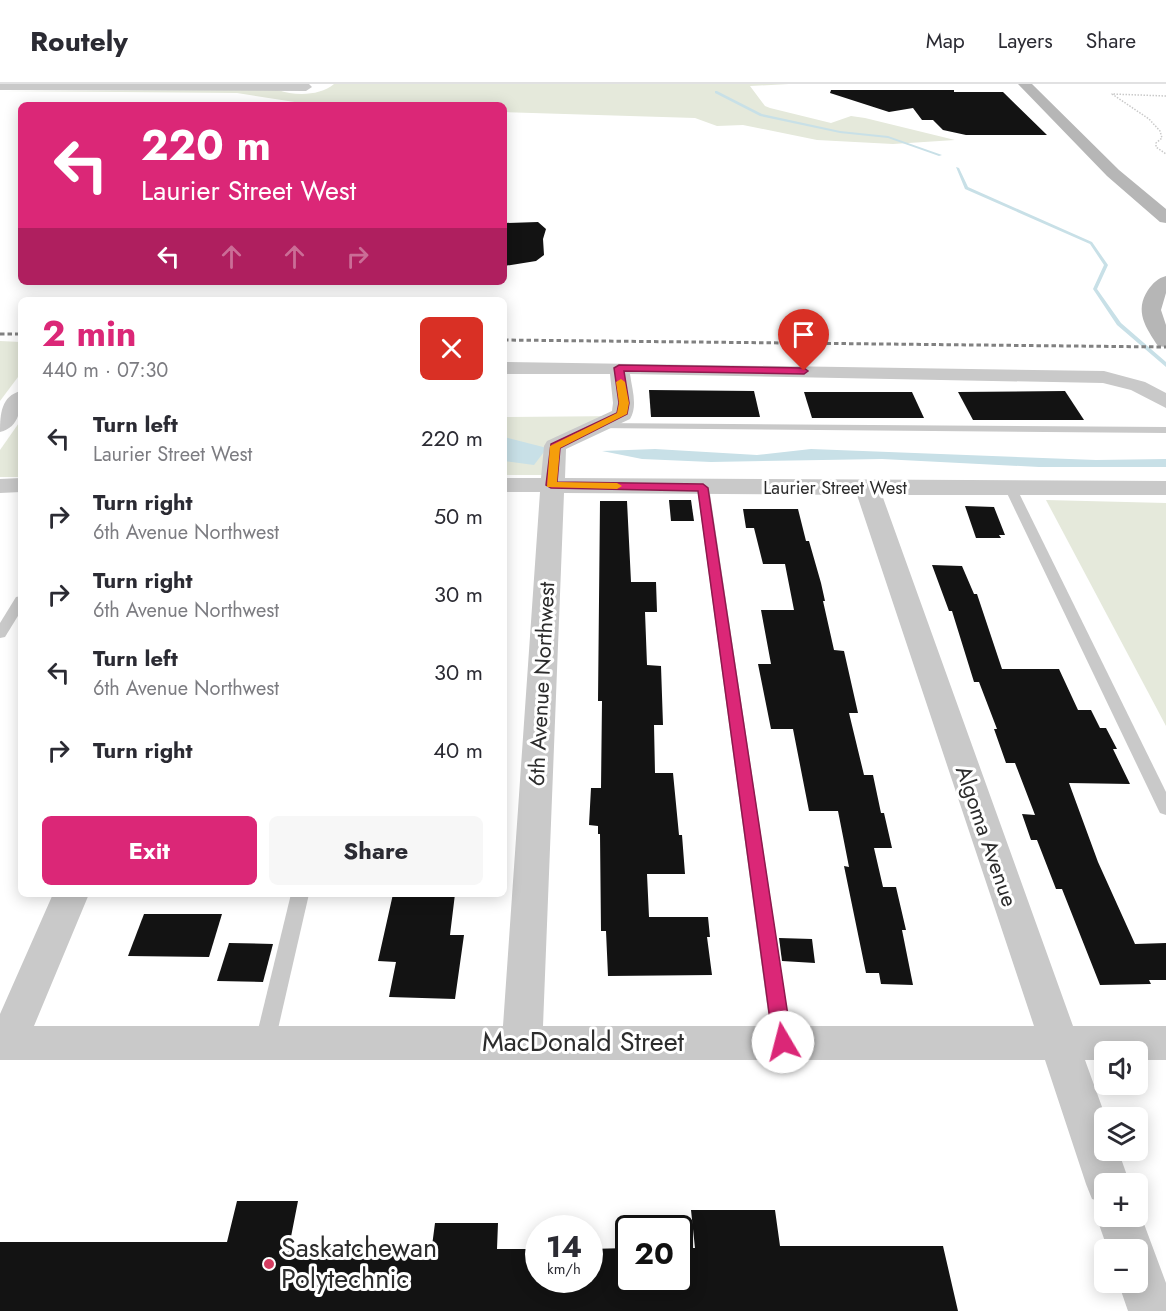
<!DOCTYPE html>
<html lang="en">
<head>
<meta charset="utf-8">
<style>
  :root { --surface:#fff; --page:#f7f7f7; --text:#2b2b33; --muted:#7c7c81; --line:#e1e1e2; --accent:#db2777 }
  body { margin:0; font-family:Jost,sans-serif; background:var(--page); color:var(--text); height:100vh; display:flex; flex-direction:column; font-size:22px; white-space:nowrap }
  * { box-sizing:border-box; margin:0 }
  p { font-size:20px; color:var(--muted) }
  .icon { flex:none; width:33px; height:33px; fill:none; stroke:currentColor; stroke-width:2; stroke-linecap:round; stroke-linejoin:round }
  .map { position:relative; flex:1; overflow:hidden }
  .panel { position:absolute; left:18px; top:213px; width:489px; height:600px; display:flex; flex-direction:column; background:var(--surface); border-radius:9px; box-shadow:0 3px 15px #0003 }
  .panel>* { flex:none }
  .top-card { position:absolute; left:18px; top:18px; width:489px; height:183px; border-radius:9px; box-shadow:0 3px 15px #0003; background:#db2777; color:#fff; overflow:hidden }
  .controls { position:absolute; left:1094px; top:957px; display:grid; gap:12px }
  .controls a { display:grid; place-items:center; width:54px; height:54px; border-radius:9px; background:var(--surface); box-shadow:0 3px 15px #0003; font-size:30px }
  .speed { position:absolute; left:525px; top:1131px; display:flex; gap:12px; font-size:30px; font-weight:700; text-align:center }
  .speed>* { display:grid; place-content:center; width:78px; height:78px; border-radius:50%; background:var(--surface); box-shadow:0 3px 15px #0003; line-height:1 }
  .speed small { font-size:15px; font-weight:400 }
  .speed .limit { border:3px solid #111; border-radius:9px; background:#fff; color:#111 }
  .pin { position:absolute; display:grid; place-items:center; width:51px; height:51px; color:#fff; margin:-62px -26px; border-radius:50% 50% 50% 0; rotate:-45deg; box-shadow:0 0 6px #0007 }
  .pin .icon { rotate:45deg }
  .me { position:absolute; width:66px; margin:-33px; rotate:352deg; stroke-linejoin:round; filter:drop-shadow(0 0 4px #0008) }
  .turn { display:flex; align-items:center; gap:21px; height:126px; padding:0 24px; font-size:27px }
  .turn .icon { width:78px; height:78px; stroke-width:2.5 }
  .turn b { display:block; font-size:42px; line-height:51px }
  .lanes { display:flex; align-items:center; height:57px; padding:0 24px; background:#0003; justify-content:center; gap:30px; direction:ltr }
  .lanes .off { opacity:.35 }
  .round { display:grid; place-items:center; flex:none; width:63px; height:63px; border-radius:9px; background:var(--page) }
  .overview { display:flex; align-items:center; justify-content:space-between; height:102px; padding:0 24px }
  h1 { font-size:36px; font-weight:700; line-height:45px; color:var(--accent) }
  .button { display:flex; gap:12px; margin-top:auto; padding:12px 24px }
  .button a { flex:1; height:69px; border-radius:9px; background:var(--accent); color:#fff; font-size:24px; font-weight:700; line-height:69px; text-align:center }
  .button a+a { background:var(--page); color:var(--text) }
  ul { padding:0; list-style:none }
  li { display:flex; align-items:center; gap:18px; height:78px; padding:0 24px }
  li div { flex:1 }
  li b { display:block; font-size:22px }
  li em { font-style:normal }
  header { display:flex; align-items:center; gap:36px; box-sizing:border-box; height:84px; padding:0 30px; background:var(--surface); border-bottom:2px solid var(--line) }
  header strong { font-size:28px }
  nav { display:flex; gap:33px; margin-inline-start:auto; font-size:21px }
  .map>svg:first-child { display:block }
  .green { fill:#e5e9db }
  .water { fill:#c8e0e7 }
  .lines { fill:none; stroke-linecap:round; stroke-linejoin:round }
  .stream { fill:#c8e0e7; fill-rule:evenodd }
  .building { fill:#131313 }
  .path { stroke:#c9c9c9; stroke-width:1.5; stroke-dasharray:1.5 1.5; stroke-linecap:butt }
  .lane { fill:#c9c9c9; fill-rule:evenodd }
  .street { fill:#c9c9c9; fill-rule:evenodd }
  .secondary { fill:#b6b6b6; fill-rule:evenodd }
  .rail { stroke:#818181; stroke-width:3; stroke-dasharray:4.5 3; stroke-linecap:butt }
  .route { fill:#db2777; stroke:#8e194d; stroke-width:1.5 }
  .slow { fill:#f59e0b }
  .poi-dot { fill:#d53d61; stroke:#fff; stroke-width:2 }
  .labels { text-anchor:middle; stroke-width:6; stroke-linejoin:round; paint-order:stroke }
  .far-street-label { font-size:18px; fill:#2c2c2c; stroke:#fff }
  .street-label { font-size:22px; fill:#2c2c2c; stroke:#fff }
  .near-street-label { font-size:27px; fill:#2c2c2c; stroke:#fff }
  .near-poi-label { font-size:27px; fill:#2c2c2c; stroke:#fff; text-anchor:start }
</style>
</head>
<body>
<header>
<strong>Routely</strong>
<nav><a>Map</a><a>Layers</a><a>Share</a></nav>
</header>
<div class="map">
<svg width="1166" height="1227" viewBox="0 0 1166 1227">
  <rect width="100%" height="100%" fill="#fff"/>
  <g class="green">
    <path d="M334,0H789L750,2L765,22L770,24L831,39L851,32L865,34L955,56L893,60L817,56L743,41L717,42L695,34L504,28V21H314L237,9L0,7L278,6C295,12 320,12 334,0Z"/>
    <polygon points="0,257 21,258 21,289 0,317"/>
    <polygon points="624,332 563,363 547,391 504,391 504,333"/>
    <polygon points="21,336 21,393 0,393 0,366"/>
    <polygon points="1046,416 1166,419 1166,642"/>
  </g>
  <g class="water">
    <polygon points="504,353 547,364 534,381 504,377"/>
    <polygon points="655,365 757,371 811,365 1096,376 1166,375 1166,383 1039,383 882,375 711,378 642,375 602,367"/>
  </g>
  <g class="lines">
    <g class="stream">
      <polygon points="715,7 717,7 762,30 840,47 888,52 942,71 939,72 888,54 840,49 760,32 715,9"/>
      <polygon points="956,83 959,84 968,103 1092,158 1108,181 1097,205 1121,239 1166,278 1166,283 1117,241 1093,205 1104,181 1090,160 965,105"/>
    </g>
  </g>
  <g class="building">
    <polygon points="831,6 954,6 954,8 1003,8 1047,51 966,51 943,46 933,36 922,36 913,24 889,28 830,9"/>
    <polygon points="538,138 546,145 543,155 544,171 536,177 504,182 504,139"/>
    <polygon points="649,306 754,307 760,333 651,333"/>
    <polygon points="1065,307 1084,336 973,336 958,308"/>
    <polygon points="804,308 912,308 924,334 812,334"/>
    <polygon points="669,416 691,416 694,437 671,437"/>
    <polygon points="600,417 627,417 631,498 656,498 657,528 645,528 647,581 661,582 663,641 654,641 655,689 673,689 679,751 682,751 685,790 647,790 649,833 708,833 710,853 707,853 712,891 608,892 606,847 601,847 600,750 598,750 598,742 589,741 591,704 601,704 602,617 598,617"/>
    <polygon points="965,422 994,423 1005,451 999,451 1001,454 976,454"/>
    <polygon points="743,425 798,425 806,457 809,457 821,499 825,517 823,517 834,566 844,567 858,629 849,629 864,691 873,691 881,729 884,729 892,764 874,764 883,803 896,803 906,846 902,846 913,901 881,900 879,889 866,889 844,782 849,783 838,727 809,727 793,645 771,645 758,580 771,580 761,526 794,526 785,480 763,480 754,444 746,444"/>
    <polygon points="932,481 962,482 974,510 977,510 1002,585 1059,585 1078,626 1091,626 1100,644 1106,644 1117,665 1113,665 1130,700 1069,699 1098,778 1135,860 1166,859 1166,896 1149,896 1151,900 1100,901 1062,805 1056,805 1037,756 1031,756 1022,730 1035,731 1015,679 1006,679 994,645 997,645 979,598 974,598 952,527 949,527"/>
    <polygon points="393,810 455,810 450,851 464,851 455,915 389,913 396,878 378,877"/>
    <polygon points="144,830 222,830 209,873 128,872"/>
    <polygon points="779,854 812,855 815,879 782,877"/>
    <polygon points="229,859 273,860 263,898 217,897"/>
    <polygon points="237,1117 298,1117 289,1163 432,1162 435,1139 498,1139 497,1165 538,1165 538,1196 590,1196 590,1165 628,1164 628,1196 680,1196 680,1164 695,1164 691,1126 775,1126 780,1162 943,1162 958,1227 0,1227 0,1158 227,1158"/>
  </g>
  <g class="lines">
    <polyline class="path" points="1166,12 1112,10 1149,35 1160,47 1162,54 1156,59 1156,63 1166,70"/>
    <g class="lane">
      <polygon points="598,339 1166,343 1166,349 594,344 592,342"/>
      <polygon points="703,399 709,403 792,958 789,964 782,966 775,964 772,958 697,403"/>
      <polygon points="1011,401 1017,405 1166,708 1166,731 1160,729 1158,725 1005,405"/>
      <polygon points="21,512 21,527 5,553 0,554 0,539 16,513"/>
      <polygon points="291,810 309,810 275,958 272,964 265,966 258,964 255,958"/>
    </g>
    <g class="street">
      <polygon points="0,0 309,0 312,3 306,7 0,6"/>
      <path d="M504,278L1104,287L1145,298L1166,309V324L1131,306L1103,299L630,290C632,305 638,322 630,335L566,365L565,394L1166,397V411H882L1073,942H1166V976H1137V968H1104V976H1085L1106,1034H1104V1066H1118L1130,1100H1104V1132H1137V1121L1166,1199V1227H1128L1118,1198H1137V1166H1108L1096,1132L1102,1118L1092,1115L1086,1100L1045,976H0V930L53,810H89L34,942H503L540,408H504V394H541L544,362L547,357L612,327L613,319L610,290H504ZM564,409L857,411L1034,942H543Z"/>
      <path d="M21,307C21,324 20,343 0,348C0,330 1,312 21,307Z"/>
      <polygon points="21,394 21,408 0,409 0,395"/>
    </g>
    <g class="secondary">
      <polygon points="1018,0 1032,0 1119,86 1166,125 1166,139 1160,138 1107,92"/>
      <path d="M1166,192V209L1161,226L1166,241V263L1158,262C1146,244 1134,227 1148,206C1153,199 1158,194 1166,192Z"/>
    </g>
    <g class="rail">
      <polyline points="0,250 21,250"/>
      <polyline points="504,256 1166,263"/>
    </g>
  </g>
  <polygon class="route" points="619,281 804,284 808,287 804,290 624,287 629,319 627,330 560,364 557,398 703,400 708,404 792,958 789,964 783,966 776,964 773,958 698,407 551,404 546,401 551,360 617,329 619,319 614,284"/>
  <polygon class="slow" points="621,295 625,298 629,319 627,330 560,364 557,398 617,399 622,402 617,405 547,403 550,362 617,329 619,319 616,298"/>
  <circle class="poi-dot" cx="269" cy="1180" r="6"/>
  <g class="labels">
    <g class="far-street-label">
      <text x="835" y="410">Laurier Street West</text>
    </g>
    <g class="street-label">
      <text transform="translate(541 600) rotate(-87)" y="8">6th Avenue Northwest</text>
      <text transform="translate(987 752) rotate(71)" y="8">Algoma Avenue</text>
    </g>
    <g class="near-street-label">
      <text x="583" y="967">MacDonald Street</text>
    </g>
    <g class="near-poi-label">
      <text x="281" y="1173">Saskatchewan<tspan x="281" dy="31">Polytechnic</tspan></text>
    </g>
  </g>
</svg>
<div class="controls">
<a><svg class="icon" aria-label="sound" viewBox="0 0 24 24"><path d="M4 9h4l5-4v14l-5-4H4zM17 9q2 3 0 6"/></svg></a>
<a><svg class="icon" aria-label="layers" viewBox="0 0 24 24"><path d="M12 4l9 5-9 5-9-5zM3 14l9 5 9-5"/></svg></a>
<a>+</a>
<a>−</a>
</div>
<div class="speed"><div>14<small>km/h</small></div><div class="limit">20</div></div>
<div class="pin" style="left:804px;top:287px;background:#d93025"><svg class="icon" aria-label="arrive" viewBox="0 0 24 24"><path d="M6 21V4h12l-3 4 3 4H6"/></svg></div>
<svg class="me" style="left:783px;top:958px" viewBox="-20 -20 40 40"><circle r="19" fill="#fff"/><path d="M0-13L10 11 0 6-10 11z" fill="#db2777"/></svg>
<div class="top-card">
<div class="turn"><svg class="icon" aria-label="left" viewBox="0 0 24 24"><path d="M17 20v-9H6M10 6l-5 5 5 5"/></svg><div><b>220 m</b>Laurier Street West</div></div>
<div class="lanes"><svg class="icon" aria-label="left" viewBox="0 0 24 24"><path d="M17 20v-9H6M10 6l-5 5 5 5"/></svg><svg class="icon off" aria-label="ahead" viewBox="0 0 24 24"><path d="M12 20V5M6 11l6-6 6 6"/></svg><svg class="icon off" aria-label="ahead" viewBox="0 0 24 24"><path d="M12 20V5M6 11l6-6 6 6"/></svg><svg class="icon off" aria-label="right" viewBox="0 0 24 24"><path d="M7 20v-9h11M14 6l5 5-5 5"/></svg></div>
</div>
<section class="panel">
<div class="overview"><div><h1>2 min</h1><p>440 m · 07:30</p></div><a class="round" style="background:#d93025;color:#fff"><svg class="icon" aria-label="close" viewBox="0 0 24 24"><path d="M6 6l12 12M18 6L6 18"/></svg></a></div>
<ul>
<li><svg class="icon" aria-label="left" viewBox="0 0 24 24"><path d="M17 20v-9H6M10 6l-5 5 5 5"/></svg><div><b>Turn left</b><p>Laurier Street West</p></div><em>220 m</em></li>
<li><svg class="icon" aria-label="right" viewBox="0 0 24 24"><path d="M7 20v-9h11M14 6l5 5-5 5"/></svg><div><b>Turn right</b><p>6th Avenue Northwest</p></div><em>50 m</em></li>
<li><svg class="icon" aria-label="right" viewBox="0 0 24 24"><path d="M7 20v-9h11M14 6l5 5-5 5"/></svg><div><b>Turn right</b><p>6th Avenue Northwest</p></div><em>30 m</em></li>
<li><svg class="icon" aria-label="left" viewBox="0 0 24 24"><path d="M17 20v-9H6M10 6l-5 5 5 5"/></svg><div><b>Turn left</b><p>6th Avenue Northwest</p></div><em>30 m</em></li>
<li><svg class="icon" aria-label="right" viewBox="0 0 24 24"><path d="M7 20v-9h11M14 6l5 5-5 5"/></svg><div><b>Turn right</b></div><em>40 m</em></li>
</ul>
<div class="button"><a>Exit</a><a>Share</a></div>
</section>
</div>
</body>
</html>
